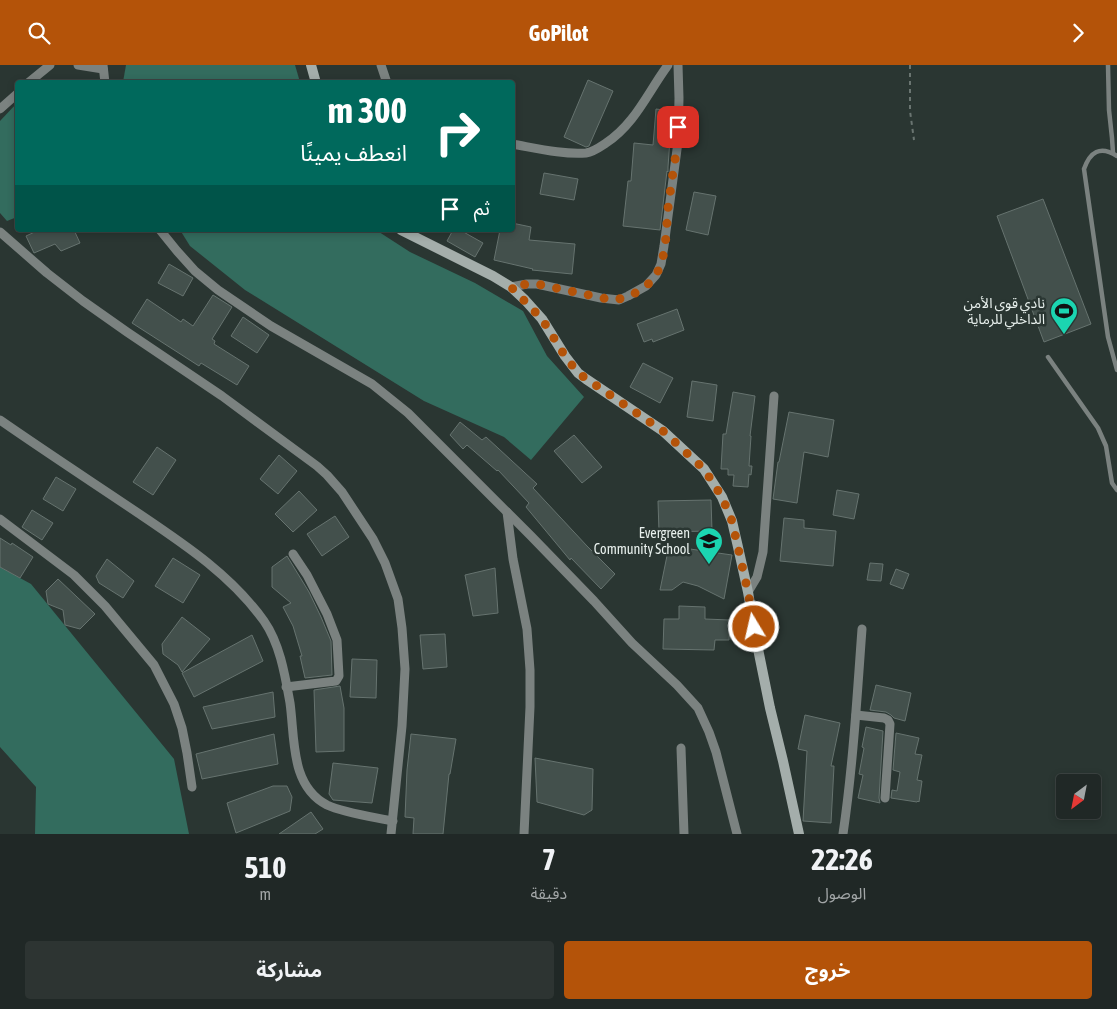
<!DOCTYPE html>
<html lang="ar">
<head>
<meta charset="utf-8">
<style>
  :root { --surface:#202826; --page:#2d3432; --text:#f1f3f6; --muted:#a2a6a7; --line:#3d4443; --accent:#b45309 }
  body { margin:0; font-family:"Asap Condensed","Noto Sans Arabic",sans-serif; background:var(--page); color:var(--text); direction:rtl; height:100vh; display:flex; flex-direction:column; font-size:19px; white-space:nowrap }
  * { box-sizing:border-box; margin:0 }
  p { font-size:16px; color:var(--muted) }
  .icon { flex:none; width:28px; height:28px; fill:none; stroke:currentColor; stroke-width:2; stroke-linecap:round; stroke-linejoin:round }
  .map { position:relative; height:769px; overflow:hidden; direction:ltr }
  .details { display:flex; flex-direction:column; background:var(--surface); flex:1 }
  .details>* { flex:none }
  .hud { position:absolute; left:15px; top:15px; width:500px; height:152px; border-radius:5px; box-shadow:0 2px 8px #0003,0 0 0 1px var(--line); direction:rtl; background:#00695c; color:#fff; overflow:hidden }
  .needle { width:32px; rotate:212deg }
  .buttons { position:absolute; left:1056px; top:709px; display:grid; gap:10px }
  .buttons a { display:grid; place-items:center; width:45px; height:45px; border-radius:5px; background:var(--surface); box-shadow:0 2px 8px #0003,0 0 0 1px var(--line); font-size:25px }
  .pin { position:absolute; display:grid; place-items:center; width:42px; height:42px; color:#fff; margin:-21px; border-radius:10px; box-shadow:0 2px 8px #0006 }
  .me { position:absolute; width:55px; margin:-28px; rotate:351deg; stroke-linejoin:round; filter:drop-shadow(0 0 4px #0008) }
  .turn { display:flex; align-items:center; gap:18px; height:105px; padding:0 25px; font-size:22px }
  .turn .icon { width:65px; height:65px; stroke-width:2.5 }
  .turn b { display:block; font-size:35px; line-height:42px }
  .then { display:flex; align-items:center; height:48px; padding:0 25px; background:#0003; gap:10px; font-size:19px }
  .eta { display:flex; justify-content:space-evenly; align-items:center; height:85px; text-align:center }
  .eta b { font-size:30px; font-weight:700; line-height:35px }
  .cta { display:flex; gap:10px; margin-top:auto; padding:10px 25px }
  .cta a { flex:1; height:58px; border-radius:5px; background:var(--accent); color:#fff; font-size:20px; font-weight:700; line-height:58px; text-align:center }
  .cta a+a { background:var(--page); color:var(--text) }
  header { display:flex; justify-content:space-between; align-items:center; height:65px; padding:0 25px; background:var(--accent); color:#fff; font-size:22px; font-weight:700 }
  .map>svg:first-child { display:block }
  .forest { fill:#336c5e }
  .building { fill:#43504c; stroke:#66736f }
  .lines { fill:none; stroke-linecap:round; stroke-linejoin:round }
  .path { stroke:#6a7571; stroke-width:2; stroke-dasharray:4 4; stroke-linecap:butt }
  .lane { stroke:#7b8280; stroke-width:4.5 }
  .street { stroke:#7b8280; stroke-width:9 }
  .secondary { stroke:#a4aeab; stroke-width:10 }
  .route { stroke:#b45309; stroke-width:9; stroke-dasharray:0 16.2 }
  .labels { text-anchor:middle; stroke-width:5; stroke-linejoin:round; paint-order:stroke }
  .poi-label { font-size:14px; fill:#e8f0ed; stroke:#2a3632; text-anchor:end }
</style>
</head>
<body>
<header><svg class="icon" aria-label="forward" viewBox="0 0 24 24"><path d="M9 5l7 7-7 7"/></svg>GoPilot<svg class="icon" aria-label="search" viewBox="0 0 24 24"><circle cx="10" cy="10" r="6"/><path d="M15 15l6 6"/></svg></header>
<div class="map">
<svg width="1117" height="769" viewBox="0 0 1117 769">
  <rect width="100%" height="100%" fill="#2a3632"/>
  <g class="forest">
    <polygon points="126,0 295,0 300,17 123,17"/>
    <polygon points="17,38 17,152 7,156 0,148 0,56"/>
    <polygon points="180,165 376,165 410,187 475,218 523,246 547,291 584,332 531,395 504,372 424,336 245,225 190,181"/>
    <polygon points="0,502 31,519 174,694 189,769 35,769 36,722 0,682"/>
  </g>
  <g class="building">
    <polygon points="588,15 613,26 589,81 586,82 564,72"/>
    <polygon points="656,44 672,46 668,102 668,107 667,106 660,165 623,161 628,116 631,116 634,78 653,80"/>
    <polygon points="544,108 578,114 574,135 540,129"/>
    <polygon points="694,127 716,131 708,170 686,165"/>
    <polygon points="1043,134 1091,259 1044,277 997,151"/>
    <polygon points="512,158 531,162 529,175 575,179 572,209 532,205 533,204 494,195 500,165 512,165"/>
    <polygon points="39,165 74,165 80,178 61,186 55,179 34,188 26,171"/>
    <polygon points="453,165 460,165 483,178 475,192 447,176"/>
    <polygon points="169,199 193,213 183,231 158,218"/>
    <polygon points="213,230 232,242 212,274 215,276 214,279 249,301 237,320 201,298 199,301 132,258 147,234 181,257 183,254 193,261"/>
    <polygon points="677,244 684,265 653,277 652,274 644,277 637,259"/>
    <polygon points="243,252 269,270 257,288 231,271"/>
    <polygon points="643,298 673,313 660,338 630,322"/>
    <polygon points="692,316 717,320 713,356 687,352"/>
    <polygon points="733,327 755,331 750,371 751,371 749,401 752,401 751,410 749,409 748,422 733,421 734,410 728,410 728,404 721,404 723,369 726,369"/>
    <polygon points="789,347 834,355 828,392 804,387 797,438 773,434 778,397 779,397"/>
    <polygon points="460,357 482,375 486,372 537,419 533,423 587,481 615,509 601,524 571,493 570,495 526,442 529,438 498,405 497,406 467,380 463,384 450,370"/>
    <polygon points="574,370 602,402 582,418 554,386"/>
    <polygon points="157,382 176,395 153,430 133,417"/>
    <polygon points="279,390 297,406 278,429 260,414"/>
    <polygon points="56,412 76,424 63,446 43,434"/>
    <polygon points="837,425 859,429 854,454 833,450"/>
    <polygon points="299,426 317,445 293,467 275,449"/>
    <polygon points="711,435 712,466 659,467 658,436"/>
    <polygon points="32,445 53,458 42,475 22,462"/>
    <polygon points="335,451 349,472 322,491 307,469"/>
    <polygon points="784,453 804,455 804,463 836,466 833,501 780,496"/>
    <polygon points="0,473 11,480 12,478 33,492 20,513 0,502"/>
    <polygon points="669,481 732,490 724,534 698,521 683,517 672,525 660,525"/>
    <polygon points="287,491 309,527 321,552 331,576 332,610 305,613 300,591 302,591 293,561 283,542 291,538 272,522 272,502"/>
    <polygon points="173,493 200,510 183,538 155,521"/>
    <polygon points="107,494 134,516 123,533 99,518 96,511"/>
    <polygon points="870,498 883,499 881,516 867,515"/>
    <polygon points="495,503 498,548 473,551 465,510"/>
    <polygon points="896,504 909,509 903,524 890,519"/>
    <polygon points="58,514 95,549 80,564 65,560 63,545 48,539 46,526"/>
    <polygon points="679,541 705,542 705,554 730,555 729,575 715,575 714,585 663,584 664,554 679,554"/>
    <polygon points="182,552 210,574 182,607 178,600 163,589 162,579"/>
    <polygon points="445,569 447,602 423,604 420,570"/>
    <polygon points="252,570 263,596 194,632 182,608"/>
    <polygon points="352,594 377,595 376,633 350,632"/>
    <polygon points="876,620 911,628 905,656 894,653 891,650 886,647 870,645"/>
    <polygon points="340,621 344,643 344,686 316,687 314,625"/>
    <polygon points="273,627 275,652 212,664 203,642"/>
    <polygon points="805,650 840,658 831,701 834,701 831,758 803,756 807,686 798,684"/>
    <polygon points="866,662 883,666 879,733 880,738 858,733 863,710 859,709 864,683 862,682"/>
    <polygon points="896,668 919,673 915,689 922,690 917,715 922,716 919,737 918,736 917,737 891,733 892,725 897,726 900,707 893,705"/>
    <polygon points="274,669 278,699 202,714 196,689"/>
    <polygon points="411,669 456,674 450,709 449,709 443,769 413,769 414,753 405,752 407,705"/>
    <polygon points="535,693 593,704 592,745 584,750 537,737"/>
    <polygon points="333,698 378,703 372,738 333,735 329,729"/>
    <polygon points="273,721 287,721 292,732 290,746 236,768 227,738"/>
    <polygon points="311,747 323,764 315,769 279,769"/>
  </g>
  <g class="lines">
    <polyline class="path" points="910,0 910,46 914,75"/>
    <g class="lane">
      <polyline points="1108,0 1109,45 1112,73 1113,88"/>
      <path d="M1117,91C1100,80 1090,87 1084,104L1108,272L1117,305"/>
      <polyline points="1048,292 1098,363 1106,381 1112,418 1117,425"/>
    </g>
    <g class="street">
      <polyline points="78,0 103,4"/>
      <polyline points="103,0 105,18"/>
      <polyline points="381,0 387,18"/>
      <polyline points="28,18 50,0"/>
      <polyline points="0,44 18,28"/>
      <path d="M512,79C535,83 564,90 586,88C593,87 600,82 606,78C635,59 648,27 668,0"/>
      <polyline points="160,165 177,186 195,206 218,225 271,261 372,319 408,348 531,471 594,536 632,578 677,620 698,643 709,667 716,687 737,769"/>
      <polyline points="0,167 47,208 83,236 127,267 222,331 317,401 327,410 342,427 373,474 385,498 398,534 402,563 405,604 402,661 391,769"/>
      <polyline points="511,222 527,219 537,219 601,233 619,235 628,231 646,221 656,210 661,199 664,181 678,77 679,33 678,0"/>
      <path d="M0,355C46,387 92,417 138,448C184,479 231,510 264,556C280,579 285,610 290,638C295,673 290,721 327,740C344,748 374,752 393,756"/>
      <polyline points="507,447 513,494 527,564 530,605 530,642 524,769"/>
      <polyline points="0,454 74,510 105,541 154,600 174,639 182,663 187,688 192,722"/>
      <polyline points="748,527 757,512 763,487 774,331"/>
      <polyline points="286,622 336,616 339,611 337,575 327,549 307,510 293,489"/>
      <polyline points="856,650 884,653 888,655 890,659 885,733"/>
      <polyline points="681,683 684,769"/>
      <path d="M843,769C853,701 857,632 862,564"/>
    </g>
    <g class="secondary">
      <polyline points="311,0 316,18"/>
      <polyline points="401,165 493,211 511,222 525,235 542,254 565,291 578,308 586,314 663,366 704,404 722,432 732,456 738,482 748,527 756,574 770,643 783,696 799,769"/>
    </g>
  </g>
  <g class="lines">
    <path class="route" d="M678,62V78C674,99 671,121 668,143C666,164 667,189 657,208C649,223 628,234 612,235L537,219H527L511,222L542,254L565,291L578,308L663,366L704,404L722,432L732,456L748,527L754,562"/>
  </g>
  <defs>
    <g id="stadium-pin" transform="scale(1.4375)"><path d="M0 17L-7.5 6A9.5 9.5 0 1 1 7.5 6Z" fill="#1bd5b1" stroke="#2a3632"/><path d="M0-5a6.5 5 0 1 0 0 10a6.5 5 0 1 0 0-10ZM-3.5-1.8h7v3.6h-7Z" fill="#111"/></g>
    <g id="school-pin" transform="scale(1.4375)"><path d="M0 17L-7.5 6A9.5 9.5 0 1 1 7.5 6Z" fill="#1bd5b1" stroke="#2a3632"/><path d="M0-5L7-2L0 1L-7-2ZM-4 1L0 2.5L4 1V4Q0 6-4 4Z" fill="#111"/></g>
  </defs>
  <g fill-rule="evenodd">
    <use href="#stadium-pin" x="1064" y="246"/>
    <use href="#school-pin" x="709" y="476"/>
  </g>
  <g class="labels">
    <g class="poi-label">
      <text x="1045" y="243">نادي قوى الأمن<tspan x="1045" dy="16">الداخلي للرماية</tspan></text>
      <text x="690" y="473">Evergreen<tspan x="690" dy="16">Community School</tspan></text>
    </g>
  </g>
</svg>
<div class="buttons">
<a><svg class="needle" viewBox="-14 -14 28 28"><path d="M0-13l5 13h-10z" fill="#e53935"/><path d="M0 13l5-13h-10z" fill="#a2a6a7"/></svg></a>
</div>
<div class="pin" style="left:678px;top:62px;background:#d93025"><svg class="icon" aria-label="arrive" viewBox="0 0 24 24"><path d="M6 21V4h12l-3 4 3 4H6"/></svg></div>
<svg class="me" style="left:754px;top:562px" viewBox="-20 -20 40 40"><circle r="17" fill="#b45309" stroke="#fff" stroke-width="3"/><path d="M0-11L8 9 0 5-8 9z" fill="#fff"/></svg>
<div class="hud">
<div class="turn"><svg class="icon" aria-label="right" viewBox="0 0 24 24"><path d="M7 20v-9h11M14 6l5 5-5 5"/></svg><div><b>300 m</b>انعطف يمينًا</div></div>
<div class="then">ثم<svg class="icon" aria-label="arrive" viewBox="0 0 24 24"><path d="M6 21V4h12l-3 4 3 4H6"/></svg></div>
</div>
</div>
<section class="details">
<div class="eta">
<div><b>22:26</b><p>الوصول</p></div>
<div><b>7</b><p>دقيقة</p></div>
<div><b>510</b><p>m</p></div>
</div>
<div class="cta"><a>خروج</a><a>مشاركة</a></div>
</section>
</body>
</html>
